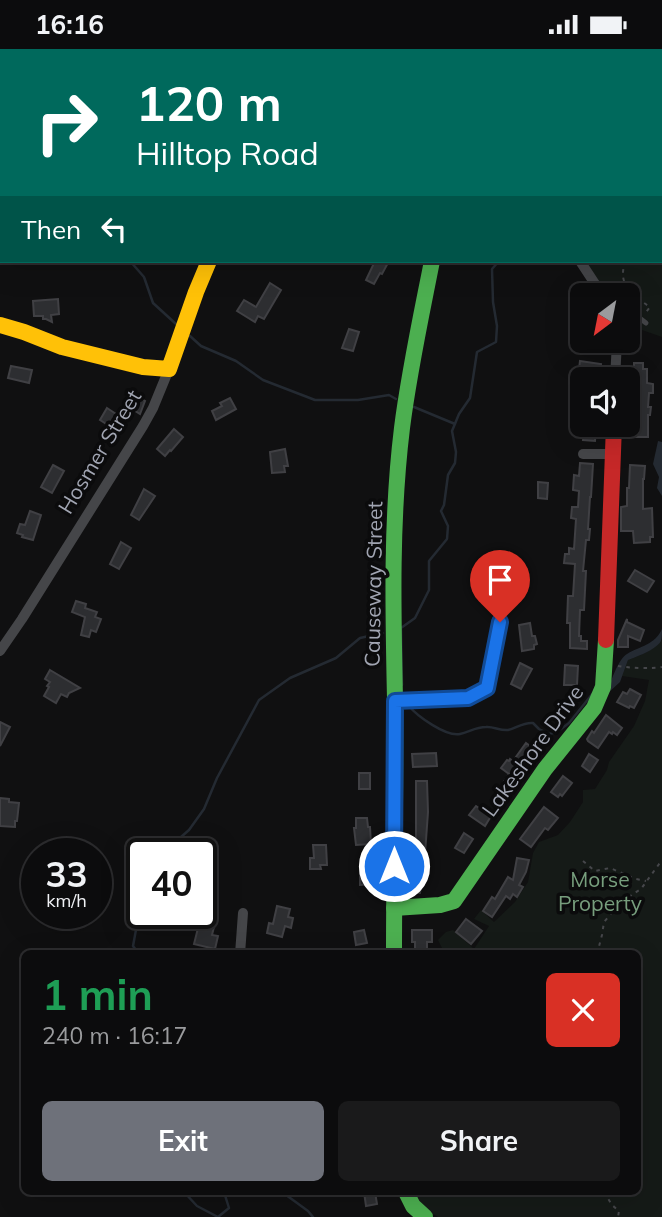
<!DOCTYPE html>
<html lang="en">
<head>
<meta charset="utf-8">
<style>
  :root { --surface:#0c0c0d; --page:#1a1a1b; --text:#f1f3f6; --muted:#9a9b9d; --line:#2c2c2e; --accent:#6e717a }
  body { margin:0; font-family:Mulish,sans-serif; background:var(--page); color:var(--text); height:100vh; display:flex; flex-direction:column; font-size:26px; white-space:nowrap }
  * { box-sizing:border-box; margin:0 }
  p { font-size:23px; color:var(--muted) }
  .icon { flex:none; width:38px; height:38px; fill:none; stroke:currentColor; stroke-width:2; stroke-linecap:round; stroke-linejoin:round }
  .map { position:relative; flex:1; overflow:hidden }
  .details { position:absolute; left:21px; top:901px; width:620px; height:245px; display:flex; flex-direction:column; background:var(--surface); border-radius:10px; box-shadow:0 7px 28px #0002,0 0 0 2px var(--line) }
  .details>* { flex:none }
  .hud { position:absolute; left:0px; top:0px; width:663px; height:214px; box-shadow:0 7px 28px #0002,0 0 0 2px var(--line); background:#00695c; color:#fff; overflow:hidden }
  .needle { width:46px; rotate:212deg }
  .buttons { position:absolute; left:570px; top:234px; display:grid; gap:14px }
  .buttons a { display:grid; place-items:center; width:70px; height:70px; border-radius:10px; background:var(--surface); box-shadow:0 7px 28px #0002,0 0 0 2px var(--line); font-size:35px }
  .speed { position:absolute; left:21px; top:789px; display:flex; gap:14px; font-size:35px; font-weight:700; text-align:center }
  .speed>* { display:grid; place-content:center; width:91px; height:91px; border-radius:50%; background:var(--surface); box-shadow:0 7px 28px #0002,0 0 0 2px var(--line); line-height:1 }
  .speed small { font-size:18px; font-weight:400 }
  .speed .limit { border:4px solid #111; border-radius:10px; background:#fff; color:#111 }
  .pin { position:absolute; display:grid; place-items:center; width:60px; height:60px; color:#fff; margin:-72px -30px; border-radius:50% 50% 50% 0; rotate:-45deg; box-shadow:0 0 7px #0007 }
  .pin .icon { rotate:45deg }
  .me { position:absolute; width:77px; margin:-38px; rotate:0deg; stroke-linejoin:round; filter:drop-shadow(0 0 5px #0008) }
  .turn { display:flex; align-items:center; gap:24px; height:147px; padding:0 21px; font-size:32px }
  .turn .icon { width:91px; height:91px; stroke-width:2.5 }
  .turn b { display:block; font-size:49px; line-height:60px }
  .then { display:flex; align-items:center; height:66px; padding:0 21px; background:#0003; gap:14px; font-size:26px }
  .round { display:grid; place-items:center; flex:none; width:74px; height:74px; border-radius:10px; background:var(--page) }
  .head { display:flex; align-items:center; justify-content:space-between; height:119px; padding:0 21px }
  h1 { font-size:42px; font-weight:700; line-height:52px; color:#1e9e55 }
  .cta { display:flex; gap:14px; margin-top:auto; padding:14px 21px }
  .cta a { flex:1; height:80px; border-radius:10px; background:var(--accent); color:#fff; font-size:28px; font-weight:700; line-height:80px; text-align:center }
  .cta a+a { background:var(--page); color:var(--text) }
  .status { display:flex; justify-content:space-between; align-items:center; height:49px; padding:0 35px; background:var(--surface); direction:ltr }
  .status svg { height:19px; fill:currentColor }
  .map>svg:first-child { display:block }
  .green { fill:#151a17 }
  .water { fill:#242a32 }
  .lines { fill:none; stroke-linecap:round; stroke-linejoin:round }
  .stream { stroke:#242a32; stroke-width:2.5 }
  .building { fill:#2d2e31; stroke:#404044; stroke-width:2 }
  .path { stroke:#46474b; stroke-width:2; stroke-dasharray:3.5 5; stroke-linecap:butt }
  .lane { stroke:#454649; stroke-width:5 }
  .street { stroke:#454649; stroke-width:10 }
  .fast { stroke:#4caf50; stroke-width:16 }
  .slow { stroke:#ffc107; stroke-width:16 }
  .jam { stroke:#c62828; stroke-width:16 }
  .route-casing { stroke:#114b97; stroke-width:18 }
  .route { stroke:#1a73e8; stroke-width:12 }
  .labels { text-anchor:middle; stroke-width:7; stroke-linejoin:round; paint-order:stroke }
  .street-label { font-size:21px; fill:#a1a5b2; stroke:#0b0b0c }
  .park-label { font-size:21px; fill:#779e7d; stroke:#0b0b0c }
</style>
</head>
<body>
<div class="status"><b>16:16</b><svg viewBox="0 0 49 12"><path d="M0 12V9h3v3zM5 12V6h3v6zM10 12V3h3v9zM15 12V0h3v12zM26 1h20v11H26zM47 4h2v5h-2z"/></svg></div>
<div class="map">
<svg width="662" height="1168" viewBox="0 0 662 1168">
  <rect width="100%" height="100%" fill="#101011"/>
  <g class="green">
    <polygon points="478,0 662,0 662,288 642,281 628,278 628,247 603,247 580,212 662,212 662,2 478,2"/>
    <path d="M662,591V1168H438L424,1160L413,1143H637V905H445L438,891L446,883L453,881L474,900L489,877L474,870L481,861L494,873L515,853L528,833L533,804L539,793L558,786L570,773L583,753V741L595,740L607,721L609,713L634,677L645,652L649,631L622,627L628,611C640,606 653,602 662,591Z"/>
  </g>
  <g class="water">
    <polygon points="658,392 662,393 662,447 657,439 659,428 653,415"/>
    <path d="M662,580C662,583 662,590 661,592C656,601 636,608 628,611L620,633L608,644C609,635 619,609 627,605C640,597 655,596 662,580Z"/>
  </g>
  <g class="lines">
    <g class="stream">
      <polyline points="0,12 2,13"/>
      <polyline points="130,212 144,228 153,254 176,275"/>
      <polyline points="190,287 201,297 236,312 263,331 315,351 358,351 389,346 396,350"/>
      <polyline points="414,358 455,375"/>
      <polyline points="401,579 415,569 429,541 429,512 447,490 448,477 441,462 444,456 448,426 455,414 456,403 452,382 459,365 470,349 477,303 496,293 497,277 493,253 492,220 499,212"/>
      <polyline points="401,580 402,636"/>
      <path d="M409,657C417,667 446,688 460,685C469,683 476,678 486,678C493,677 500,682 508,681C517,679 523,673 533,674L539,680L549,685L557,683L569,674L593,644"/>
      <polyline points="165,805 165,802 189,781 204,760 217,729 259,651 290,629 336,609 360,589 383,584"/>
      <polyline points="139,905 133,897 138,870 142,863"/>
      <polyline points="184,1143 197,1157 218,1168 229,1159 224,1143"/>
      <polyline points="282,1143 308,1162 313,1168"/>
    </g>
  </g>
  <g class="building">
    <polygon points="375,212 389,212 382,225 380,224 374,235 366,231"/>
    <polygon points="270,234 281,241 264,270 258,267 255,273 237,262 244,251 256,258"/>
    <polygon points="58,250 59,265 51,266 52,273 46,270 43,270 43,267 34,267 33,252"/>
    <polygon points="349,280 359,283 353,302 342,299"/>
    <polygon points="580,312 601,315 600,326 593,324 592,331 578,328"/>
    <polygon points="634,314 643,314 643,320 647,320 647,334 653,335 653,344 649,344 648,358 651,358 650,366 648,366 648,388 633,388"/>
    <polygon points="11,317 32,321 29,334 8,329"/>
    <polygon points="136,347 145,352 140,365 129,358"/>
    <polygon points="230,349 236,360 216,371 212,362 222,357 220,354"/>
    <polygon points="107,359 119,367 111,378 100,371"/>
    <polygon points="585,377 596,378 595,392 583,391"/>
    <polygon points="174,380 183,388 171,402 170,401 165,407 157,400"/>
    <polygon points="285,400 288,417 284,417 285,423 272,424 270,403"/>
    <polygon points="580,414 593,415 591,448 590,448 588,480 590,480 589,491 586,491 583,522 586,522 584,561 580,561 579,587 581,587 581,592 587,592 587,600 570,599 570,574 567,574 568,547 573,547 575,515 564,514 565,505 569,505 569,499 574,500 576,470 571,469 572,458 578,458 579,442 573,441 574,426 579,427"/>
    <polygon points="53,416 64,422 52,444 41,438"/>
    <polygon points="630,416 645,417 644,430 643,430 643,460 652,459 653,488 650,488 650,493 634,494 633,482 621,482 621,458 627,457 627,439 629,439"/>
    <polygon points="538,433 548,434 547,450 538,449"/>
    <polygon points="144,440 155,447 139,471 131,466"/>
    <polygon points="30,462 41,466 33,491 22,488 23,486 17,484 20,475 25,476"/>
    <polygon points="121,493 131,499 119,520 110,515"/>
    <polygon points="635,521 654,532 647,543 628,532"/>
    <polygon points="76,552 86,555 85,559 97,563 95,568 101,570 96,583 91,581 89,588 81,586 85,568 72,563"/>
    <polygon points="627,570 627,573 644,581 640,592 628,587 628,598 618,598 618,591"/>
    <polygon points="530,574 532,587 535,587 537,595 534,596 534,600 522,602 519,576"/>
    <polygon points="520,614 532,620 521,640 511,635"/>
    <polygon points="565,616 578,617 577,636 564,636"/>
    <polygon points="50,621 80,639 69,644 67,648 61,645 56,654 44,647 49,638 47,637 50,633 45,630"/>
    <polygon points="630,640 641,646 634,659 630,657 629,659 617,653 623,643 627,645"/>
    <polygon points="606,666 622,679 617,686 613,683 612,685 609,683 598,699 588,692 587,690 592,682 594,684"/>
    <polygon points="0,673 10,678 0,697"/>
    <polygon points="526,694 537,702 523,722 525,724 519,732 518,731 501,756 492,750 509,725 501,719 507,711 509,712 510,710 513,712"/>
    <polygon points="436,704 437,717 413,718 412,705"/>
    <polygon points="589,705 598,711 590,723 582,717"/>
    <rect x="359" y="724" width="11" height="16"/>
    <polygon points="563,727 572,734 562,747 560,745 558,748 551,743"/>
    <polygon points="416,732 427,732 428,763 424,819 420,844 410,843 411,830 413,830 416,795"/>
    <polygon points="0,749 9,750 9,753 19,754 17,772 15,772 15,778 0,777"/>
    <polygon points="476,757 491,767 485,777 469,766"/>
    <polygon points="544,758 558,769 548,781 545,779 531,798 520,790"/>
    <polygon points="356,769 367,769 368,778 370,778 371,795 356,796 354,779 356,779"/>
    <polygon points="464,784 473,790 464,804 455,799"/>
    <polygon points="313,796 326,796 327,816 320,816 321,820 310,820 310,809 314,809"/>
    <polygon points="517,809 529,811 526,823 519,836 523,838 517,848 513,845 510,850 506,847 492,868 483,862 492,848 495,850 508,828 513,831"/>
    <polygon points="360,821 370,821 371,835 360,836"/>
    <polygon points="277,857 290,860 288,868 293,869 291,879 285,877 282,888 267,884 269,874 273,875"/>
    <polygon points="466,870 482,882 471,895 456,883"/>
    <polygon points="207,872 215,874 212,886 218,887 215,900 194,895 198,879 205,880"/>
    <polygon points="364,881 367,894 356,896 354,883"/>
    <polygon points="412,881 432,881 432,893 427,893 427,905 415,905 415,893 412,893"/>
    <polygon points="364,1143 375,1143 377,1155 366,1157"/>
  </g>
  <g class="lines">
    <g class="path">
      <polyline points="593,0 594,2"/>
      <polyline points="662,129 662,128"/>
      <path d="M626,212C616,234 632,246 650,258L646,263"/>
      <path d="M618,617C629,619 652,620 662,618"/>
      <polyline points="583,812 595,822 610,819 636,830 646,832"/>
      <polyline points="597,905 602,886 604,873 618,857 633,845 641,840 662,811"/>
      <polyline points="604,1143 612,1156 619,1162 618,1168"/>
    </g>
    <g class="lane">
      <polyline points="571,0 574,2"/>
      <polyline points="549,2 550,0"/>
      <polyline points="628,262 633,264 646,274"/>
    </g>
    <g class="street">
      <polyline points="580,212 603,247"/>
      <polyline points="615,331 617,292"/>
      <polyline points="583,405 614,405"/>
      <polyline points="0,602 22,570 143,377 153,359 169,320"/>
      <polyline points="395,651 468,649 487,639 500,573"/>
      <polyline points="240,905 243,864"/>
    </g>
    <g class="fast">
      <polyline points="464,2 467,0"/>
      <polyline points="394,859 440,856 454,852 545,720 594,659 603,638 606,591"/>
      <path d="M394,905C394,820 396,735 395,650C393,560 391,469 402,379C409,323 421,268 432,212"/>
      <polyline points="406,1143 413,1157 425,1168"/>
    </g>
    <polyline class="slow" points="0,276 24,283 62,298 143,318 169,320 196,243 209,212"/>
    <polyline class="jam" points="606,591 614,376"/>
  </g>
  <g class="lines">
    <g class="route-casing">
      <polyline id="route" points="394,817 395,652 468,649 487,639 500,573"/>
    </g>
    <use href="#route" class="route"/>
  </g>
  <g class="labels">
    <g class="street-label">
      <text transform="translate(100 403) rotate(-59)" y="7">Hosmer Street</text>
      <text transform="translate(374 535) rotate(-89)" y="7">Causeway Street</text>
      <text transform="translate(533 702) rotate(-54)" y="7">Lakeshore Drive</text>
    </g>
    <g class="park-label">
      <text x="600" y="838">Morse<tspan x="600" dy="24">Property</tspan></text>
    </g>
  </g>
</svg>
<div class="buttons">
<a><svg class="needle" viewBox="-14 -14 28 28"><path d="M0-13l5 13h-10z" fill="#e53935"/><path d="M0 13l5-13h-10z" fill="#9a9b9d"/></svg></a>
<a><svg class="icon" aria-label="sound" viewBox="0 0 24 24"><path d="M4 9h4l5-4v14l-5-4H4zM17 9q2 3 0 6"/></svg></a>
</div>
<div class="speed"><div>33<small>km/h</small></div><div class="limit">40</div></div>
<div class="pin" style="left:500px;top:573px;background:#d93025"><svg class="icon" aria-label="arrive" viewBox="0 0 24 24"><path d="M6 21V4h12l-3 4 3 4H6"/></svg></div>
<svg class="me" style="left:394px;top:817px" viewBox="-20 -20 40 40"><circle r="17" fill="#1a73e8" stroke="#fff" stroke-width="3"/><path d="M0-11L8 9 0 5-8 9z" fill="#fff"/></svg>
<div class="hud">
<div class="turn"><svg class="icon" aria-label="right" viewBox="0 0 24 24"><path d="M7 20v-9h11M14 6l5 5-5 5"/></svg><div><b>120 m</b>Hilltop Road</div></div>
<div class="then">Then<svg class="icon" aria-label="left" viewBox="0 0 24 24"><path d="M17 20v-9H6M10 6l-5 5 5 5"/></svg></div>
</div>
<section class="details">
<div class="head"><div><h1>1 min</h1><p>240 m · 16:17</p></div><a class="round" style="background:#d93025;color:#fff"><svg class="icon" aria-label="close" viewBox="0 0 24 24"><path d="M6 6l12 12M18 6L6 18"/></svg></a></div>
<div class="cta"><a>Exit</a><a>Share</a></div>
</section>
</div>
</body>
</html>
